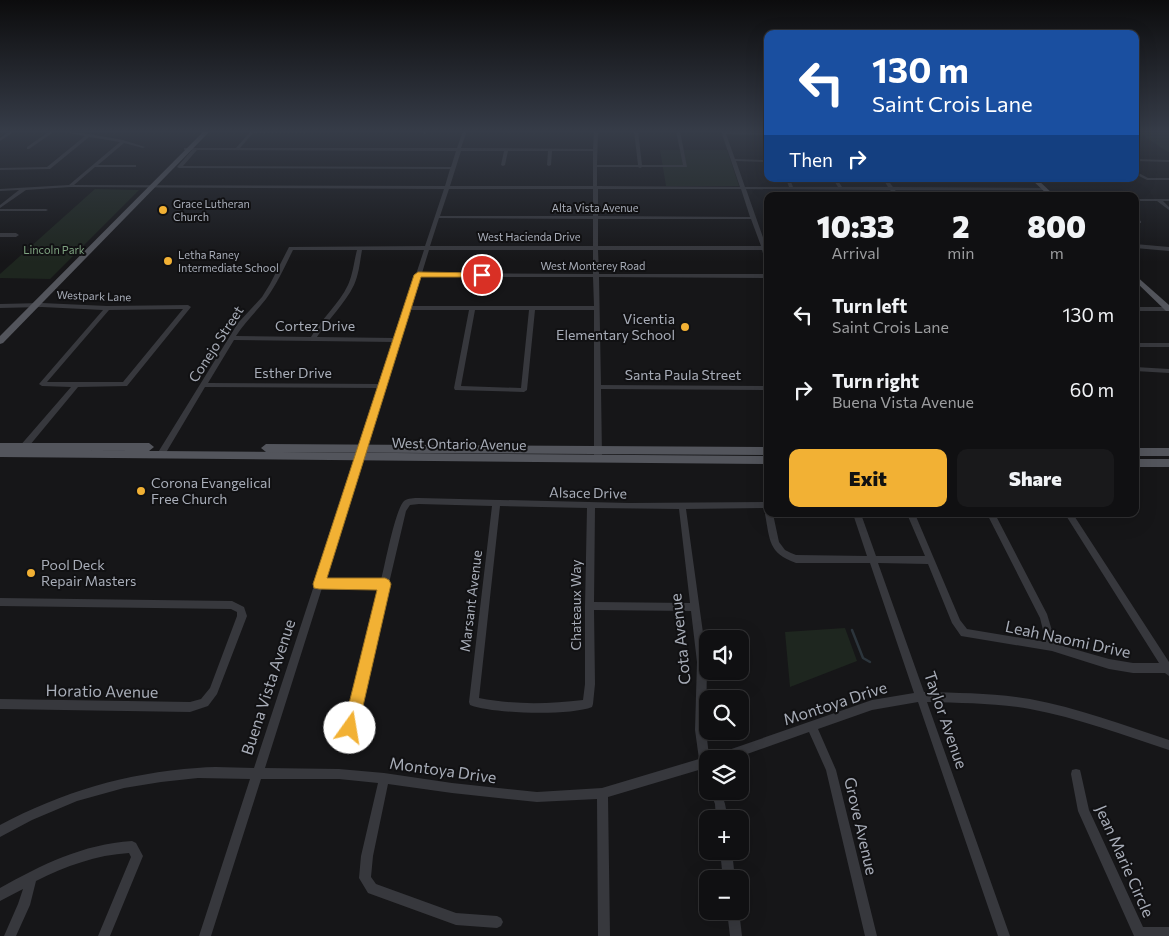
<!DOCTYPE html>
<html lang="en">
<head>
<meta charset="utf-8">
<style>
  :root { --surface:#101012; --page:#19191b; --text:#f1f3f6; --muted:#9c9d9f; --line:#303032; --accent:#f2b134 }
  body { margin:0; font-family:Commissioner,sans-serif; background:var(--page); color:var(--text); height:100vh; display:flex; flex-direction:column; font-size:19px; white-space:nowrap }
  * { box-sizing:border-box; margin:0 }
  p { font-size:16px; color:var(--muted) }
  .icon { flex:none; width:28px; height:28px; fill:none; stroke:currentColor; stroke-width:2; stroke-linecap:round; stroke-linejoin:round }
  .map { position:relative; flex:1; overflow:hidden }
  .drawer { position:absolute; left:764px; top:192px; width:375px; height:325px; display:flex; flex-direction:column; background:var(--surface); border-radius:10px; box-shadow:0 5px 20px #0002,0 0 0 1px var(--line) }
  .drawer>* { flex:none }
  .top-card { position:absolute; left:764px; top:30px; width:375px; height:152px; border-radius:10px; box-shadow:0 5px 20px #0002,0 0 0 1px var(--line); background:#1a4fa0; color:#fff; overflow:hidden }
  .controls { position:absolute; left:699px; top:630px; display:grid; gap:10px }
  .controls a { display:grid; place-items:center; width:50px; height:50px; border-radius:10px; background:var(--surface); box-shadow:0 5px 20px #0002,0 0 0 1px var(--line); font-size:25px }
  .pin { position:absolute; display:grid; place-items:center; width:42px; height:42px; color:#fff; margin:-21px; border:2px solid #fff; border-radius:50%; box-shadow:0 1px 5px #0007 }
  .me { position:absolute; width:55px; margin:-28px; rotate:13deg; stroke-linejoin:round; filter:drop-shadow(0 0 4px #0008) }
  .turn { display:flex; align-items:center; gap:18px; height:105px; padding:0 25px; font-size:22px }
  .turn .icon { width:65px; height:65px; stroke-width:2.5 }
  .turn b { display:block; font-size:35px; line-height:42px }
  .then { display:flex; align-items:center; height:48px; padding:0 25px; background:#0003; gap:10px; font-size:19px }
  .eta { display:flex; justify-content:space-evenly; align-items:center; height:85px; text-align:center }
  .eta b { font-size:30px; font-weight:800; line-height:35px }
  .primary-button { display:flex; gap:10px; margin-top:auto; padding:10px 25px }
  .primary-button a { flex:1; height:58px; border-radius:10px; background:var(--accent); color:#111; font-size:20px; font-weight:800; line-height:58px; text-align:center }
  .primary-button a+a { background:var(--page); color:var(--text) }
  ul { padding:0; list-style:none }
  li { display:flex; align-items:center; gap:15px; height:75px; padding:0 25px }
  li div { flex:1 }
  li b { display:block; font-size:19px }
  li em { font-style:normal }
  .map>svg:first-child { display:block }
  .green { fill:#1e261f }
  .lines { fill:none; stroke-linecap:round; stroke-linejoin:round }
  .stream { stroke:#2c353c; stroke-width:2.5 }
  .minor { fill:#37383d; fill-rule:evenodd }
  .major { fill:#53555c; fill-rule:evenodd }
  .route { fill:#f2b134; stroke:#9d7322 }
  .poi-dot { fill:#f2b134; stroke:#111113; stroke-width:2 }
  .labels { text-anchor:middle; stroke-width:4; stroke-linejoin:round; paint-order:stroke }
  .far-poi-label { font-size:11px; fill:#a8adb8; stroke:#111113; text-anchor:start }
  .far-street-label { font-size:11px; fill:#a8adb8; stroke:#111113 }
  .far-park-label { font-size:11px; fill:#7fa381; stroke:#111113 }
  .poi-label { font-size:14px; fill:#a8adb8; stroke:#111113; text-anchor:start }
  .street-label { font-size:14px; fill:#a8adb8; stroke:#111113 }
  .near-street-label { font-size:16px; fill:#a8adb8; stroke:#111113 }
</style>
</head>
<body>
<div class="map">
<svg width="1169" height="936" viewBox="0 0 1169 936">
  <rect width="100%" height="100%" fill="#161618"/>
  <g class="green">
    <polygon points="1136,131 1169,131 1169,152 1168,152"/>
    <polygon points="660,150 727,150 739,186 666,186"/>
    <polygon points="95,189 139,190 50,279 0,278 0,274"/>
    <polygon points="845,628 857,661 790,687 785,632"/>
  </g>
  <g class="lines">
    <polyline class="stream" points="852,630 863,658 870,662"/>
    <g class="minor">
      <polygon points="10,131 15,131 0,141 0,138"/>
      <polygon points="50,131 55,131 29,149 27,149 27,147"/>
      <path d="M59,131L89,134L123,140L145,147L143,148L124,143L98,165H136V167H95L74,185L445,186L450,169L179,168L177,167L192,150H184V148H236L251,131H385L383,132L253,133L240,148H457L463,131H467L461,148L593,149L594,131H598L597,165H638L634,131H638L642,165H683L676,131H680L687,167H642L640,168L638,167H597V186L740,187L721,131H725L768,133V135L726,134L735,159L768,160V162L736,161L745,187H789L786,179H790L793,187H838L833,179H837L842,187H888L883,179H887L893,187L1047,188V190H895L899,196H895L890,190L746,189L766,246H768V261L765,260L762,250H598L599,274H768V278L599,277L601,385L768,386V390L601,389L602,456L598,459L594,456V310H535L527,390L524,392L455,390L454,388L469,310H410L324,580H381C385,565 395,510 404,501C408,498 414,498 419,498L629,503L768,502V508L686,509L707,662L706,730L709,756L712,759L713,755L717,754L872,700L914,693L870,563H796C768,553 770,540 765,514L766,512L768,511V514H773L779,542L785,550L791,553L796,555L867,556L853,514H861L876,556H925L907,514H915L960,620L967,629L1046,642L1040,618L987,514H995L1047,614L1056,644L1109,659L1133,663H1159L1065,514H1073L1169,662V676L1165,673H1133L1109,669L1052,651L961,636L952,623L928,564L878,563L924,692C960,693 995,693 1030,699C1078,708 1123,725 1169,740V750C1123,735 1078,718 1030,709C996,703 962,703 927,702L1010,936H998L918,702L872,710L818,729L836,770L877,936H865L826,770L809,732L733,759H708V775L704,774L702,769L608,797L610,936H598L597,799L537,802L452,793L388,784L373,856L371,877L376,884L456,913L497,916L501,918L503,922L501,926L497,928L456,925L368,893L359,878L361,856L378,783L339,779H261L211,936H199L250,779L198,778L161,782L124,788L77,801L32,820L0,837V825C62,792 126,773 197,768C215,766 235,768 254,768L379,388L205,387L164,456L161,457L157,454L238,323L262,297L270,284L289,247L425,246L444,189L70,187L26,190L0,208V205L19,190L0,191V189L69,185L120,142L89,137L50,169L0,170V168L47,167L85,136ZM197,150L456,151L451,167L183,166ZM461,151H504L501,165L503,166L505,165L508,151H548L547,165L549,166L551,165L552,151H593V186H450ZM449,189H593V216H440ZM598,189H741L750,217L598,216ZM439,218L593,219V246H430ZM598,219H751L761,246H598ZM293,250H357C354,261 353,274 348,285C339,304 322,318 311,337L236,336C245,322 256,312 266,299C277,284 285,266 293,250ZM362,250H424L395,338L317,337C328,319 345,304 354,285C359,274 360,261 362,250ZM429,250H593V274L422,273ZM421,277H593L594,306H411ZM475,310H529L521,388L461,386ZM234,340L394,342L380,384L208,383ZM419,504L492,506L469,702L470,705C493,714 570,716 592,707L593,704L595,684L594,610L691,611L697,662L695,730L699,759L602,788L537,792L452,783L384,773L339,769L265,768L322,588H379L345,728L346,732L350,733L354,732L406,511L410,505ZM500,506L587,508L585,606V684L583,700C549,704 514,705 479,698ZM595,508L679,509L690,603L594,602Z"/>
      <polygon points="424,131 428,131 425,134 423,133"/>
      <polygon points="506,131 510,131 510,132 508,133"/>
      <polygon points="1135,159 1169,160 1169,162 1135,161"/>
      <polygon points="1135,171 1148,178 1169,178 1169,180 1147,180 1135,174"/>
      <polygon points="1135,199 1169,199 1169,201 1163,201 1169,207 1169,210 1157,201 1135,201"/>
      <polygon points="0,209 46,209 48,210 46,211 0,211"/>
      <polygon points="1135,218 1141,221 1141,223 1137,223 1135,221"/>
      <polygon points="0,233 16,233 19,235 16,237 0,237"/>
      <polygon points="1135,244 1169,247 1169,251 1135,248"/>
      <path d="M42,303L107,306L188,305L191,307L127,386L78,387L25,451L22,452L18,449L19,447L71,387L42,386L39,384L103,310L42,307L0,308V304ZM183,309L123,382H47L109,310Z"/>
      <rect x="1135" y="307" width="34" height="4"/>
      <rect x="1135" y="343" width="34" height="4"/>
      <polygon points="1135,367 1169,369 1169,373 1135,371"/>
      <polygon points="0,598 232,601 244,607 247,616 217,694 208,706 190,712 0,709 0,699 190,702 201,699 210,688 237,616 237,612 231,609 0,606"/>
      <polygon points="1076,769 1080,770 1081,774 1089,810 1143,927 1169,927 1169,936 1134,936 1078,811 1071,774 1072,770"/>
      <polygon points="710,791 721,791 725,804 728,819 716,819 715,804"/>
      <path d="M132,841L136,843L143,856L110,936H98L131,857L129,853C96,855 66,866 36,881L30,905L16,936H4L18,904L23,889L0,901V888C41,865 83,844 132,841Z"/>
      <polygon points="720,851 732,851 735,879 723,879"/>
      <polygon points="727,911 739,911 742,936 730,936"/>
    </g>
    <g class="major">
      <polygon points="204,131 210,131 3,343 0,344 0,336"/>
      <polygon points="1031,179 1037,179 1055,196 1049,196"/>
      <polygon points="1135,275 1169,305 1169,311 1166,311 1135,281"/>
      <polygon points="0,443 149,443 154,447 149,451 25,450 768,456 768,464 0,457"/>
      <polygon points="266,444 768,447 768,455 266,452 261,448"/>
      <rect x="1135" y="448" width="34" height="8"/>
      <rect x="1135" y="459" width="34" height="8"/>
    </g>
  </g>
  <linearGradient id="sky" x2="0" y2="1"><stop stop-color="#0c0c0d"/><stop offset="0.5" stop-color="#363c48"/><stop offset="1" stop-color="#363c48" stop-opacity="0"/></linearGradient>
  <rect width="1169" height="262" fill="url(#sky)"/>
  <polygon class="route" points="418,272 482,273 486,275 482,277 421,277 327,578 385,578 389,580 391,584 358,728 356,733 350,736 345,733 343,728 377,590 319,589 314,588 313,584 414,275"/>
  <g class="poi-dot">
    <circle cx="163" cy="210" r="5"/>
    <circle cx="168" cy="261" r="5"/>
    <circle cx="685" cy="327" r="5"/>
    <circle cx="141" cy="491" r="5"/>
    <circle cx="31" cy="573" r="5"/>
  </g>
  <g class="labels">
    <g class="far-poi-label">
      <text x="173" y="208">Grace Lutheran<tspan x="173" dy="13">Church</tspan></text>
      <text x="178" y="259">Letha Raney<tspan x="178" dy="13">Intermediate School</tspan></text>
    </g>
    <g class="far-street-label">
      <text x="595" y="212">Alta Vista Avenue</text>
      <text x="529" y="241">West Hacienda Drive</text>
      <text x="593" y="270">West Monterey Road</text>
      <text transform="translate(94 296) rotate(2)" y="4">Westpark Lane</text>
    </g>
    <g class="far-park-label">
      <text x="54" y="254">Lincoln Park</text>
    </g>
    <g class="poi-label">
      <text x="675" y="324" text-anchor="end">Vicentia<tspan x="675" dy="16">Elementary School</tspan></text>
      <text x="151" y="488">Corona Evangelical<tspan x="151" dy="16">Free Church</tspan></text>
      <text x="41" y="570">Pool Deck<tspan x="41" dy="16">Repair Masters</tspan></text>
    </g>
    <g class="street-label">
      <text x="315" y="331">Cortez Drive</text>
      <text transform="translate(216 344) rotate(-57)" y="5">Conejo Street</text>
      <text x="293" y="378">Esther Drive</text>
      <text x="683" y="380">Santa Paula Street</text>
      <text transform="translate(459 444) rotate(1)" y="5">West Ontario Avenue</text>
      <text transform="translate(588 493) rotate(1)" y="5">Alsace Drive</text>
      <text transform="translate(471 601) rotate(-83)" y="5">Marsant Avenue</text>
      <text transform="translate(576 605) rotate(-90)" y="5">Chateaux Way</text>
    </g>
    <g class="near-street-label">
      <text transform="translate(680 639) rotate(-96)" y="6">Cota Avenue</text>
      <text transform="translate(1068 639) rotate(12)" y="6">Leah Naomi Drive</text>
      <text transform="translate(268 687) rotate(-72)" y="6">Buena Vista Avenue</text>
      <text transform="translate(102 691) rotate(1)" y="6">Horatio Avenue</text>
      <text transform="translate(835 703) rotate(-18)" y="6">Montoya Drive</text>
      <text transform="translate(946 720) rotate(71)" y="6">Taylor Avenue</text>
      <text transform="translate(443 770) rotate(8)" y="6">Montoya Drive</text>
      <text transform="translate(861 826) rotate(77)" y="6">Grove Avenue</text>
      <text transform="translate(1125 861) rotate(66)" y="6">Jean Marie Circle</text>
    </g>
  </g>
</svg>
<div class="controls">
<a><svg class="icon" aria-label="sound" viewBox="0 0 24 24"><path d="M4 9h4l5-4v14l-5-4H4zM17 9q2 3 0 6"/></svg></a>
<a><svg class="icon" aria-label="search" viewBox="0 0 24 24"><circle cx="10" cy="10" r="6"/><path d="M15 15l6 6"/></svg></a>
<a><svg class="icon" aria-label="layers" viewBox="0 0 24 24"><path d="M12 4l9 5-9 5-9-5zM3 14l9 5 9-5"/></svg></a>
<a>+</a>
<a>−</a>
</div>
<div class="pin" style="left:482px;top:275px;background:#d93025"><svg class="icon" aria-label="arrive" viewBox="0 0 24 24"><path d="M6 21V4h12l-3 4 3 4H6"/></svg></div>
<svg class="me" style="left:350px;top:728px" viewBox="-20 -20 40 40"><circle r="19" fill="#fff"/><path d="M0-13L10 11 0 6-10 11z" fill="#f2b134"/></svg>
<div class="top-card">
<div class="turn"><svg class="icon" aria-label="left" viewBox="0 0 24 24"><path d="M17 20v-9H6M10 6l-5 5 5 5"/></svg><div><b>130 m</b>Saint Crois Lane</div></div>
<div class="then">Then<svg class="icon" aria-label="right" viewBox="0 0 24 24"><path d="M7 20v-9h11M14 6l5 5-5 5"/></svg></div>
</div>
<section class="drawer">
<div class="eta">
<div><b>10:33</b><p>Arrival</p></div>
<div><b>2</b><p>min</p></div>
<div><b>800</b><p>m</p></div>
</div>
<ul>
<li><svg class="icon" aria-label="left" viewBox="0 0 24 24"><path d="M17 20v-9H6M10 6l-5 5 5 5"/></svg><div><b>Turn left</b><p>Saint Crois Lane</p></div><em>130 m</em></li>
<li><svg class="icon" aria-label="right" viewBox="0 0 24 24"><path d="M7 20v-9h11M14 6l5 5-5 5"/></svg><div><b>Turn right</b><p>Buena Vista Avenue</p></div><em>60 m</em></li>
</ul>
<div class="primary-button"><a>Exit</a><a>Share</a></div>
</section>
</div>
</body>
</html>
